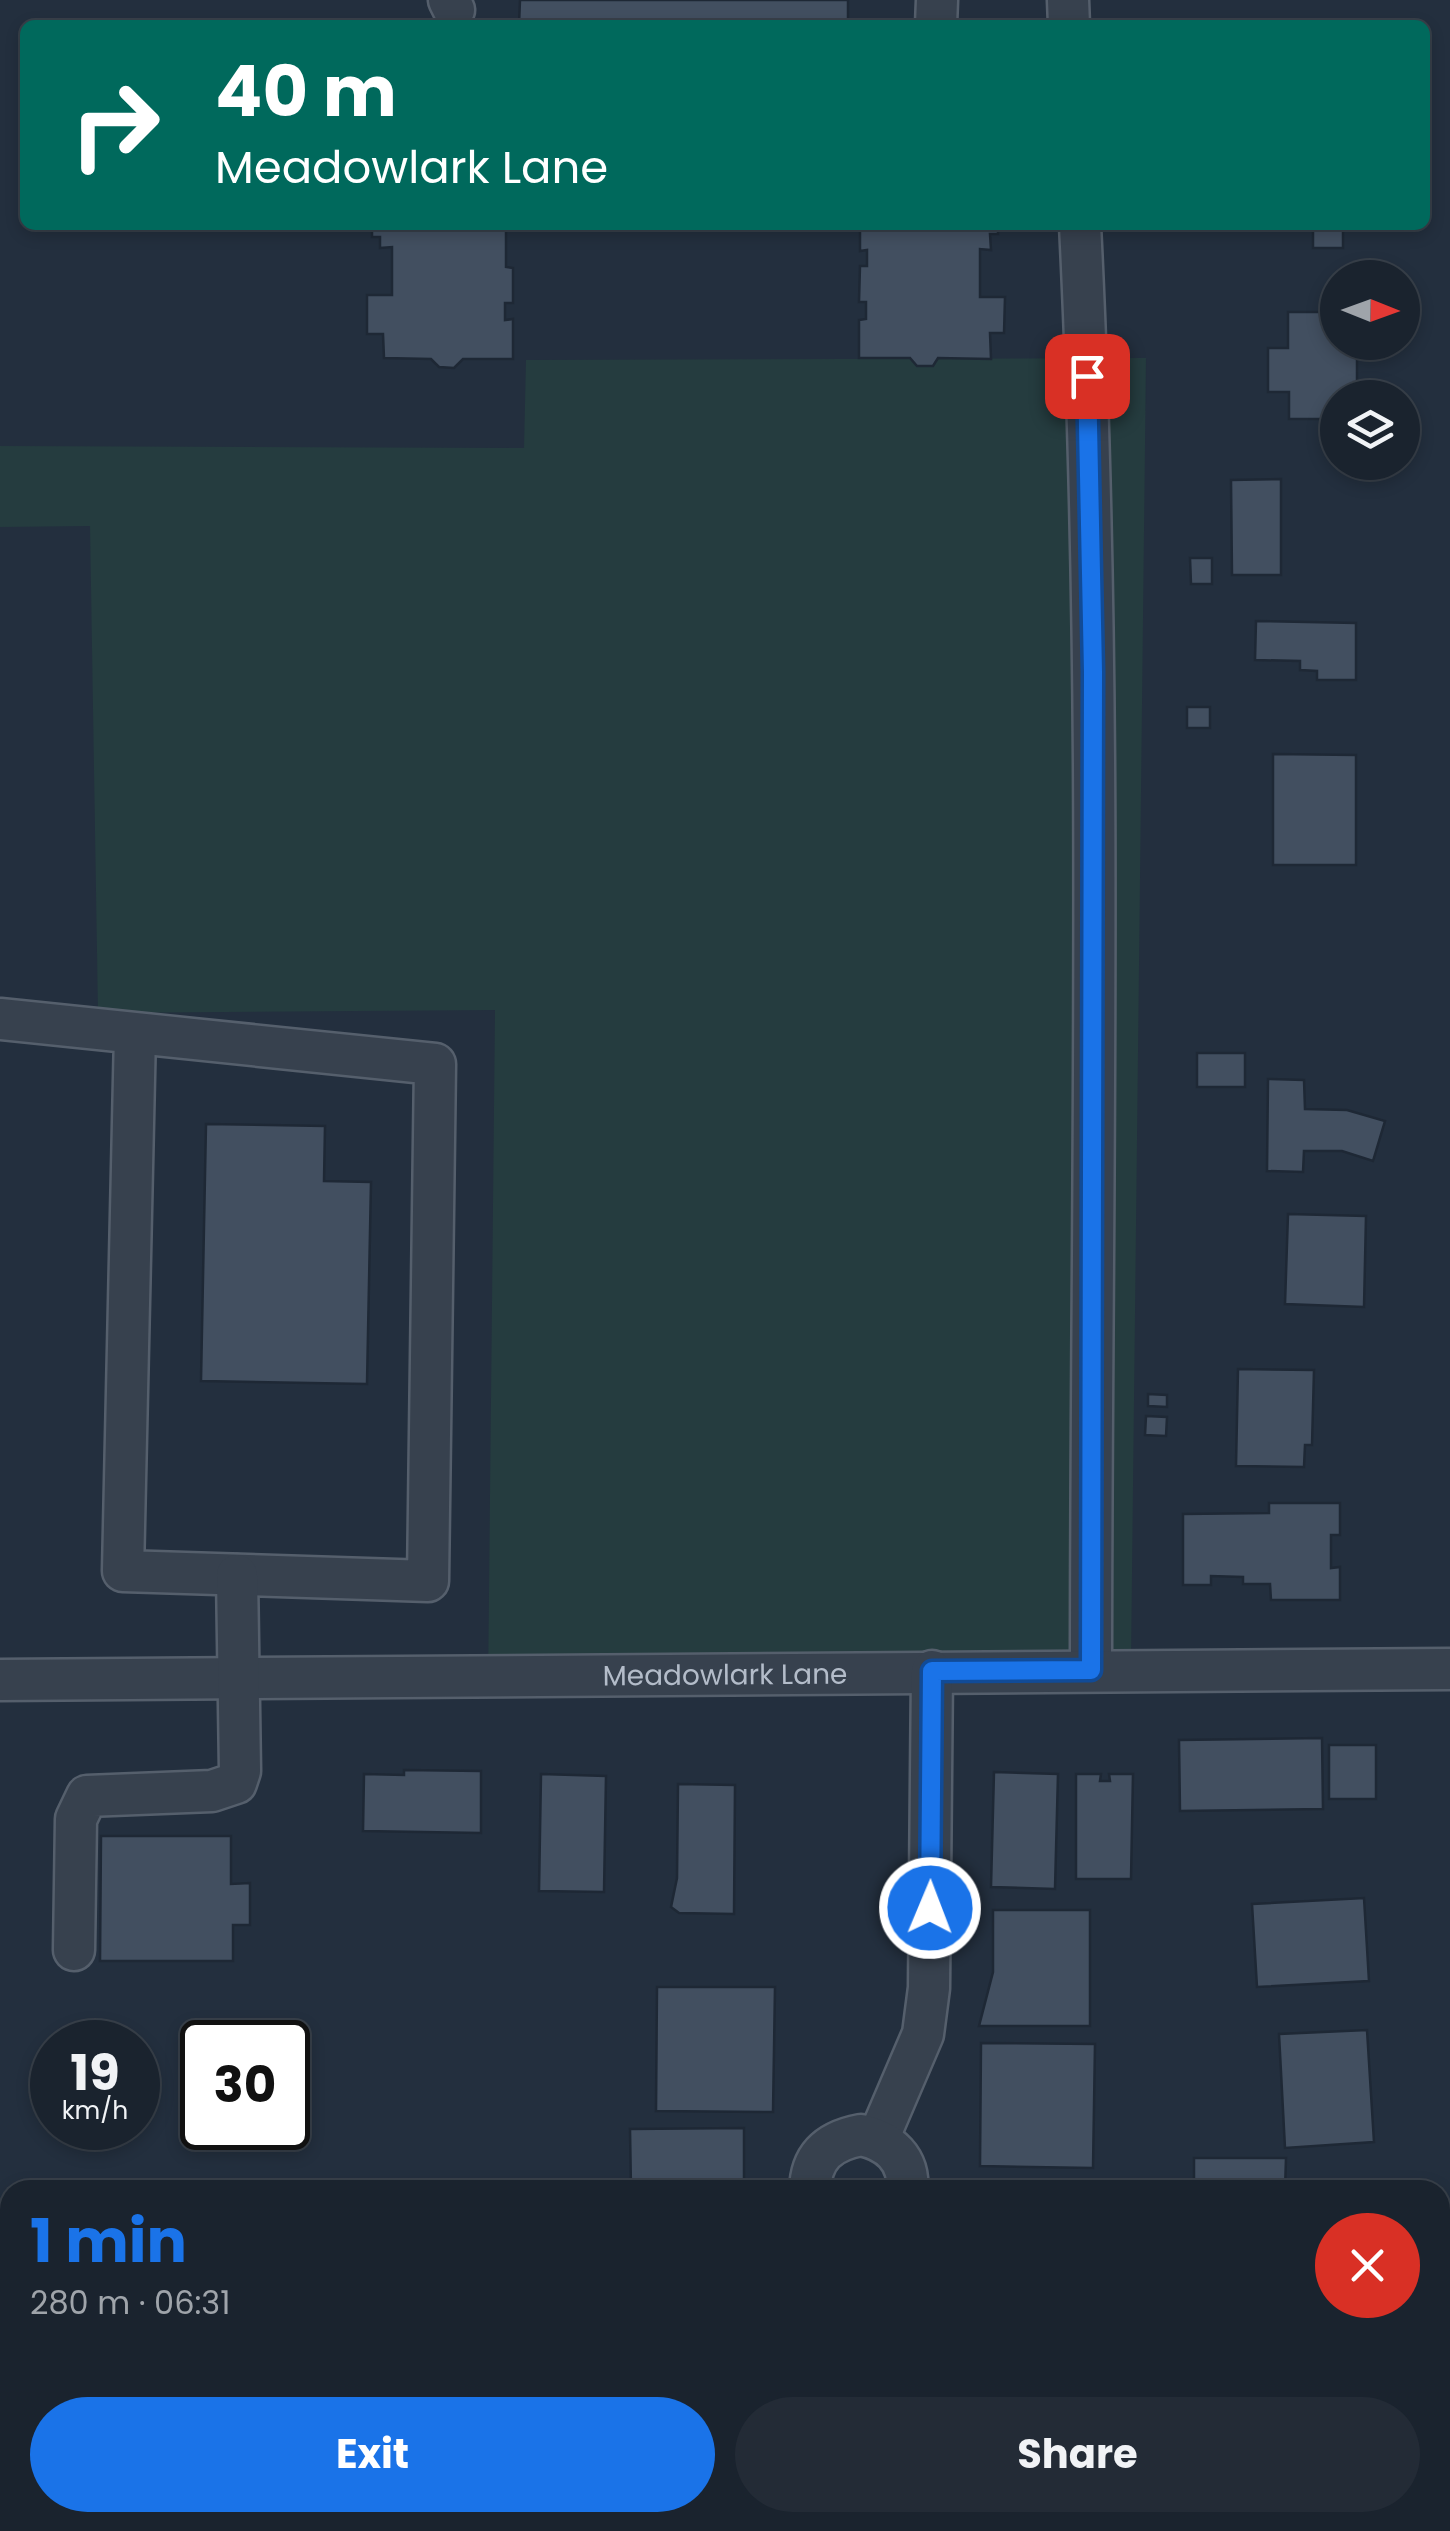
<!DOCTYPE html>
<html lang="en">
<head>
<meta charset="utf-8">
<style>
  :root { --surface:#1a232e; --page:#232b36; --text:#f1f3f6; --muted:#9fa4aa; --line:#38404a; --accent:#1a73e8 }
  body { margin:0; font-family:Poppins,sans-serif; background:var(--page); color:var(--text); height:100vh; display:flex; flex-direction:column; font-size:38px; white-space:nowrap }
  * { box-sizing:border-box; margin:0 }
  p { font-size:32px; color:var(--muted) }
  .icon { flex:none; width:55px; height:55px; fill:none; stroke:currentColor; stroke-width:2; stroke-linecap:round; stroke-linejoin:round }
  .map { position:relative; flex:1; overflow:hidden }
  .sheet { position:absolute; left:0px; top:2180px; width:1450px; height:352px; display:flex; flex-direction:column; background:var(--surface); border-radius:30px 30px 0 0; box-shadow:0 5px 15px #0003,0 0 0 2px var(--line) }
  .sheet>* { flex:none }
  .hud { position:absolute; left:20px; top:20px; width:1410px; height:210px; border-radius:15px; box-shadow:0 5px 15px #0003,0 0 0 2px var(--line); background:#00695c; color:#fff; overflow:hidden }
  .needle { width:65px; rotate:91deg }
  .buttons { position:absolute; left:1320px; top:260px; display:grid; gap:20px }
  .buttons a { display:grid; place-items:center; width:100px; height:100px; border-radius:50%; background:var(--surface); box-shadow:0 5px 15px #0003,0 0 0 2px var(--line); font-size:50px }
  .speed { position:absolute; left:30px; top:2020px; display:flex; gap:20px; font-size:50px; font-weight:700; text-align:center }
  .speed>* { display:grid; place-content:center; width:130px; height:130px; border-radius:50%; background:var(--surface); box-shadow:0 5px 15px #0003,0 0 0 2px var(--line); line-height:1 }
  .speed small { font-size:25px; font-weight:400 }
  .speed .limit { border:5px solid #111; border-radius:15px; background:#fff; color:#111 }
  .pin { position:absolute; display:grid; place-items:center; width:85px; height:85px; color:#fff; margin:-42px; border-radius:20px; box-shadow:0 5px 15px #0006 }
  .me { position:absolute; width:110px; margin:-55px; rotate:1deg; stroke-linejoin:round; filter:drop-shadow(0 0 8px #0008) }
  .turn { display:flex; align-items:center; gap:35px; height:210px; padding:0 30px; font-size:45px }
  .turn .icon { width:130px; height:130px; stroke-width:2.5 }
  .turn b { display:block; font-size:70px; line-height:85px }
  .round { display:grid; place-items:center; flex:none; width:105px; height:105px; border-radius:52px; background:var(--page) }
  .head { display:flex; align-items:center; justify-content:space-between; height:170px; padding:0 30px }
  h1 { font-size:60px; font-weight:700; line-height:75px; color:var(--accent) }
  .cta { display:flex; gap:20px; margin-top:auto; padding:20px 30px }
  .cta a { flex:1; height:115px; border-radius:60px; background:var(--accent); color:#fff; font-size:40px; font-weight:700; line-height:115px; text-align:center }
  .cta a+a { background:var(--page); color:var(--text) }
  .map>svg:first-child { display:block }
  .green { fill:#253c3f }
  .building { fill:#424f60; stroke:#1e2835; stroke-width:2.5 }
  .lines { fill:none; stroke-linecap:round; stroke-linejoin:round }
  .minor-casing { stroke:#555f6c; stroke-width:45 }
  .minor { stroke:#37414e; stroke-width:40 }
  .route-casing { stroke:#114b97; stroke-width:25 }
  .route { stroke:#1a73e8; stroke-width:18 }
  .labels { text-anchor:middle; stroke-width:8; stroke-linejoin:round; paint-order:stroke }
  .street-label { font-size:28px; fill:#b3bcc9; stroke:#1c2633 }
</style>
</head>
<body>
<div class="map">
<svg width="1450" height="2531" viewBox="0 0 1450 2531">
  <rect width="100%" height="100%" fill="#232f3e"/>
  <polygon class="green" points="1146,358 1131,1661 488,1690 495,1010 98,1013 90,526 0,527 0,446 524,448 526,360"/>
  <g class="building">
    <polygon points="520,0 848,0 848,25 519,25"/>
    <polygon points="372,225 514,225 506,228 506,267 513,268 513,303 505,303 505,320 513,319 513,359 463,359 454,368 439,367 431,359 384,358 383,334 367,334 367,295 392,295 392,247 380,248 380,237 372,237"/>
    <polygon points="860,225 998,225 998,234 990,234 991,250 980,249 980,297 1005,297 1004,333 990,333 991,359 938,358 933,366 917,366 910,358 859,358 859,320 866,319 866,302 859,302 860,266 867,266 867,250 860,251"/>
    <rect x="1313" y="225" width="30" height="23"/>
    <polygon points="1288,312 1338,312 1338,342 1357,342 1357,398 1338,398 1338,419 1289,419 1289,392 1268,392 1268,348 1288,348"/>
    <polygon points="1281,479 1281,575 1232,575 1231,480"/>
    <polygon points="1190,558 1212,558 1212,584 1191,584"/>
    <polygon points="1256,621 1356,623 1356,680 1317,680 1317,671 1300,670 1300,661 1255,660"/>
    <rect x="1187" y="707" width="23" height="21"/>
    <polygon points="1273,754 1356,755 1356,865 1273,865"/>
    <rect x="1197" y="1053" width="48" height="34"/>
    <polygon points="1268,1079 1304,1080 1305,1109 1347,1110 1385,1121 1373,1161 1342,1151 1304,1151 1303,1172 1267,1171"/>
    <polygon points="206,1124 325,1126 324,1181 371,1182 367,1384 201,1381"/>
    <polygon points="1288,1214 1366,1216 1364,1307 1285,1304"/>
    <polygon points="1238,1369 1314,1370 1312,1445 1305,1445 1304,1467 1236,1466"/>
    <polygon points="1148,1394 1167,1395 1167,1407 1148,1406"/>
    <polygon points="1146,1416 1167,1417 1166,1436 1145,1435"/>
    <polygon points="1269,1503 1340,1503 1340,1535 1331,1535 1331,1568 1340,1567 1340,1600 1271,1600 1270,1584 1243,1584 1243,1577 1211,1576 1211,1585 1183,1585 1183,1514 1269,1513"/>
    <polygon points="1322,1738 1323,1809 1180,1811 1179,1740"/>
    <rect x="1329" y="1745" width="47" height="54"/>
    <polygon points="404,1770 481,1771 481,1833 363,1831 364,1774 404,1775"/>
    <polygon points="994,1772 1058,1774 1055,1889 991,1887"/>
    <polygon points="541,1774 606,1776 604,1892 539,1891"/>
    <polygon points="1076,1774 1101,1774 1100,1781 1110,1781 1109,1774 1133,1774 1131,1879 1076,1879"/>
    <polygon points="678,1784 735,1785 734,1914 679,1913 671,1907 677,1878"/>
    <polygon points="101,1836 231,1836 231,1884 250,1883 250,1925 233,1925 233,1961 100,1961"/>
    <polygon points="1364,1898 1369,1981 1257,1987 1252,1904"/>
    <polygon points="993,1910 1090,1910 1090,2026 979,2026 993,1972"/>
    <polygon points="657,1987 775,1987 773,2112 656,2111"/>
    <polygon points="1367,2030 1374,2142 1285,2148 1279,2034"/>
    <polygon points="981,2043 1095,2044 1093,2168 980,2166"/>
    <polygon points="744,2128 744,2190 631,2190 630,2129"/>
    <polygon points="1194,2158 1286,2158 1285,2190 1194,2190"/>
    <polygon points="979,2182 1093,2183 1093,2190 979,2190"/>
    <polygon points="542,2522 554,2522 576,2531 539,2531"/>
    <polygon points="588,2522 610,2522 613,2524 610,2531 585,2531"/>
    <polygon points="661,2522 708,2522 707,2531 661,2531"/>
    <polygon points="943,2522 973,2522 985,2526 984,2531 940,2531"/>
    <polygon points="1094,2522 1124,2522 1124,2531 1074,2531 1094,2529"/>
    <polygon points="1212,2522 1329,2522 1329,2530 1365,2531 1212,2531"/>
  </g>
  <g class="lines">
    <g class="minor-casing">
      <g id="minor">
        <polyline points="449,0 454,10"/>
        <polyline points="1068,0 1069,25"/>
        <polyline points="936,25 937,0"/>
        <path d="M1080,225C1104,706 1091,1189 1091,1670"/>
        <polyline points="0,1019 435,1064 428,1581 123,1571 135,1033"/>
        <path id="s1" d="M0,1680L1450,1669"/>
        <polyline points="74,1950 76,1819 87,1796 212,1791 236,1783 240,1771 237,1575"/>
        <polyline points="878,2139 923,2034 929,1988 932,1671"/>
        <path d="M810,2190C811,2156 829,2141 861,2135C889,2141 910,2159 907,2190"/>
        <polyline points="1032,2522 1038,2531"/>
        <polyline points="211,2531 216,2522"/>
      </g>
    </g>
    <use href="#minor" class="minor"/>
  </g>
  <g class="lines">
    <g class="route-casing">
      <polyline id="route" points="930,1908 932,1671 1091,1670 1093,672 1087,376"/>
    </g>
    <use href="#route" class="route"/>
  </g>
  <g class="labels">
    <g class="street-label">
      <text dy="10" stroke="none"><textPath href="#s1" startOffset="725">Meadowlark Lane</textPath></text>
    </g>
  </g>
</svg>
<div class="buttons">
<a><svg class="needle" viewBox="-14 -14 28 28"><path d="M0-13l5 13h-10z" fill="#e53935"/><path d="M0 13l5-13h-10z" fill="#9fa4aa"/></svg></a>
<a><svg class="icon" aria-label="layers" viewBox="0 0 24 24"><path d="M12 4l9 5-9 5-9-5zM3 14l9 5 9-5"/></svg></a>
</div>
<div class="speed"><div>19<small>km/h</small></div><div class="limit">30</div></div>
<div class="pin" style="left:1087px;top:376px;background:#d93025"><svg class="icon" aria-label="arrive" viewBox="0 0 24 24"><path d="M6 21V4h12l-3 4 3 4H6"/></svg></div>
<svg class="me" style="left:930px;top:1908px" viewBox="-20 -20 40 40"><circle r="17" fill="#1a73e8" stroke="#fff" stroke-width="3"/><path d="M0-11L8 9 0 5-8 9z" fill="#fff"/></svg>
<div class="hud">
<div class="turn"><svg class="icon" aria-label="right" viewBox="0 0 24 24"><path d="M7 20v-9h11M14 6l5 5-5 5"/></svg><div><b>40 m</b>Meadowlark Lane</div></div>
</div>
<section class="sheet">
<div class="head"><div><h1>1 min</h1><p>280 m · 06:31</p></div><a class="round" style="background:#d93025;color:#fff"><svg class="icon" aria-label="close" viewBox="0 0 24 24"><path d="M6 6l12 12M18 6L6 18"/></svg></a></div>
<div class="cta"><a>Exit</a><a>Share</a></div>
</section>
</div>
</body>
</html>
